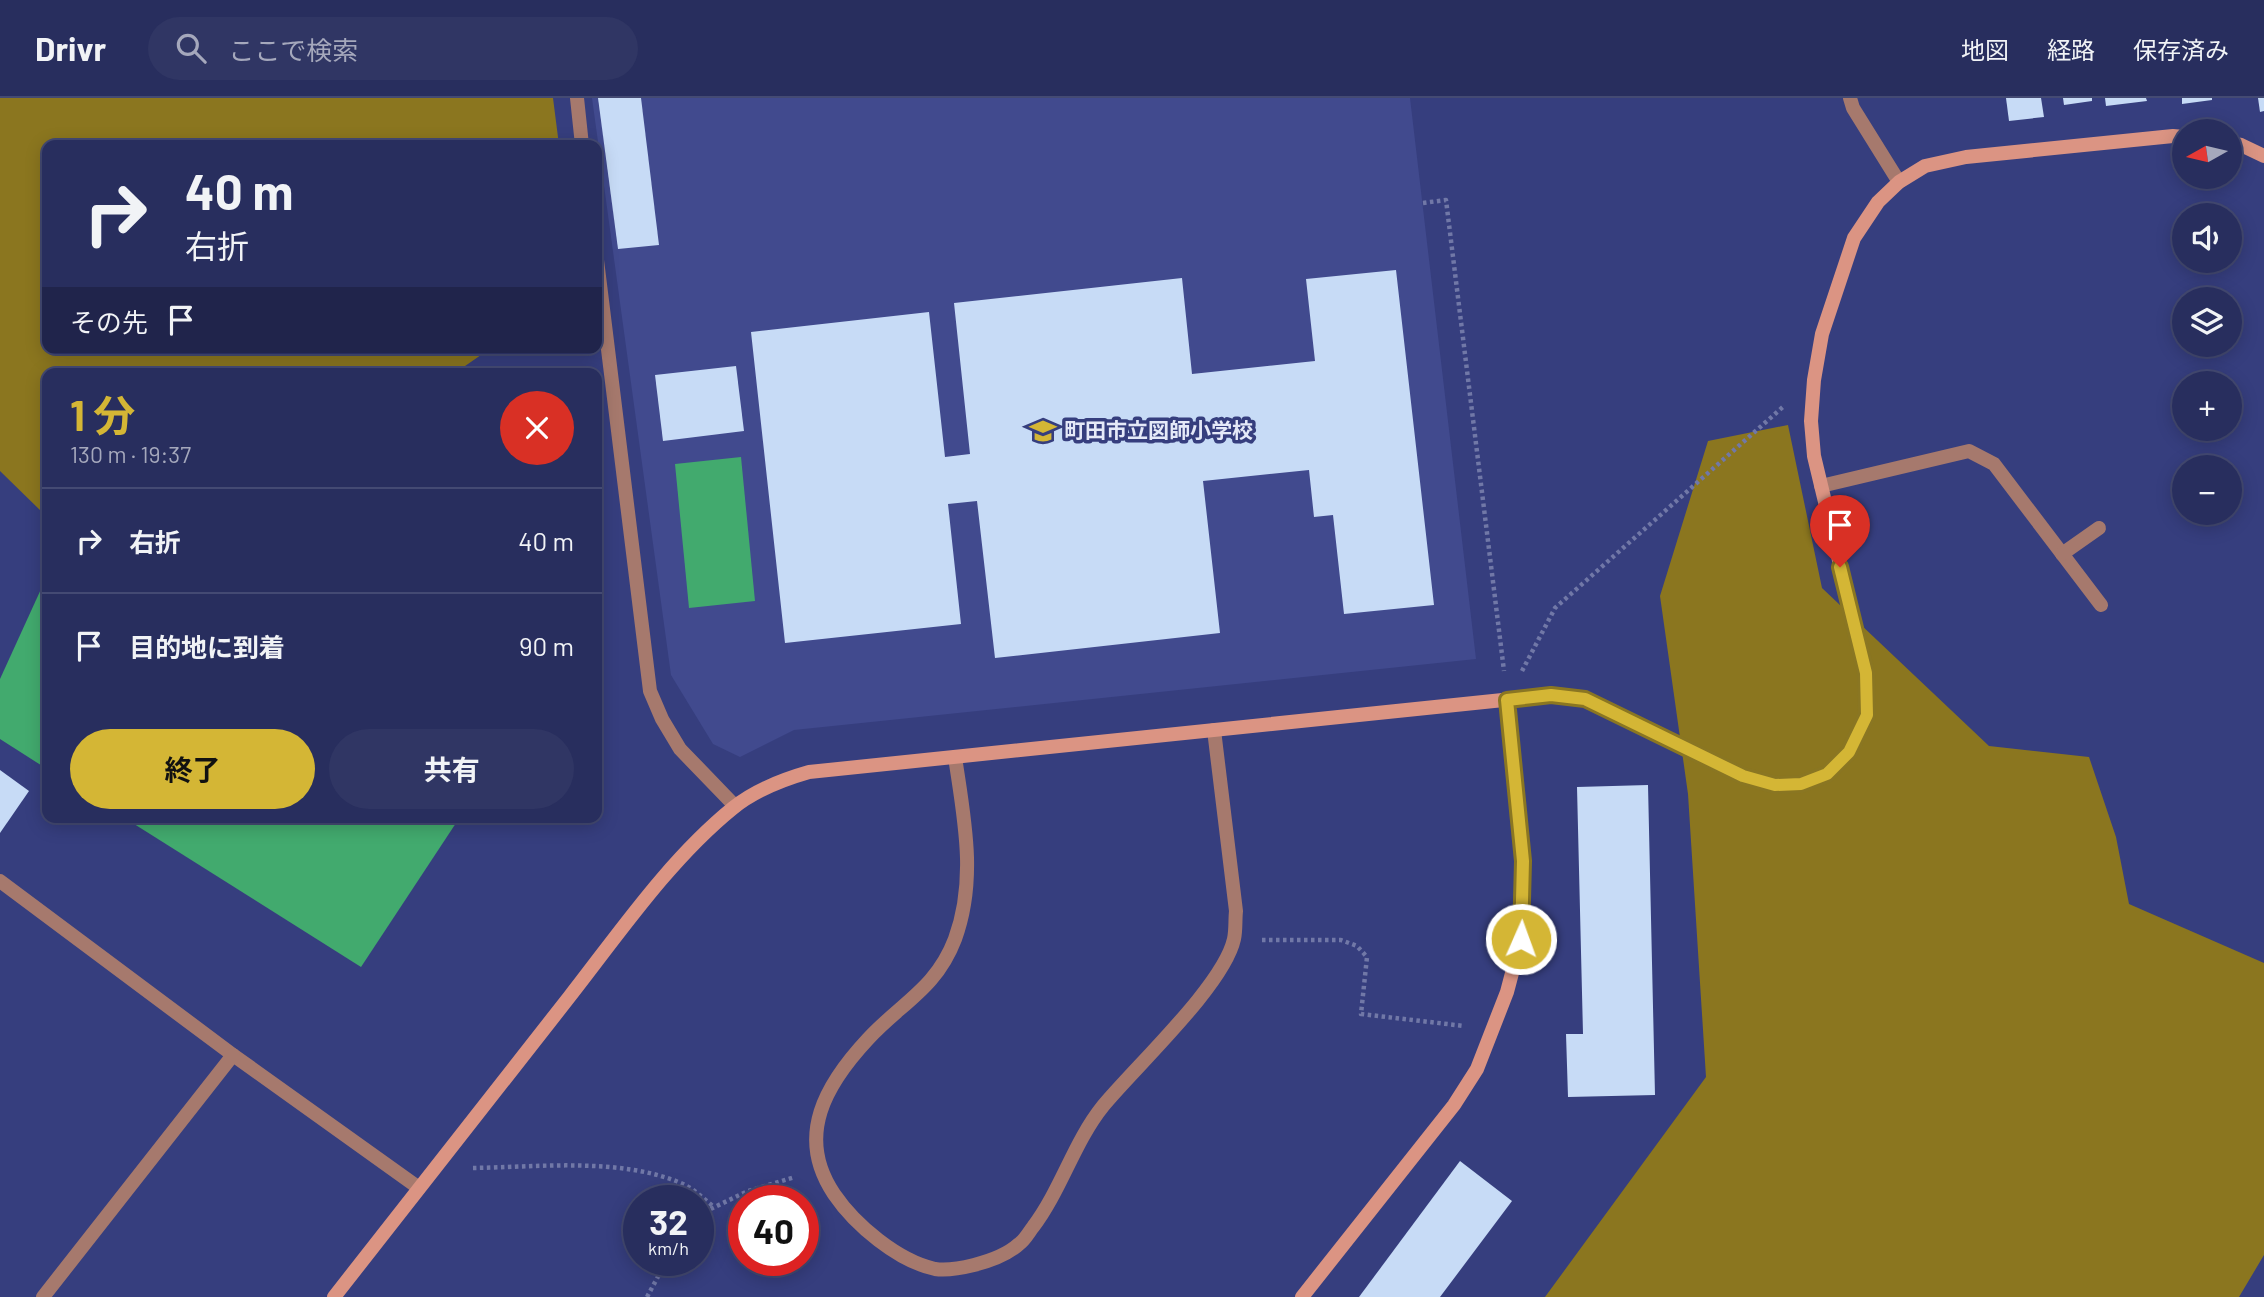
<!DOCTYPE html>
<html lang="ja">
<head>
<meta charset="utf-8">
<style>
  :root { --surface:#282e5e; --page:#303664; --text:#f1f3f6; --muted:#a5a8bc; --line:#444a73; --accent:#d4b635 }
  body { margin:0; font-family:Barlow,"Noto Sans JP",sans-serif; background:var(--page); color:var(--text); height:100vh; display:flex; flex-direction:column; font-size:26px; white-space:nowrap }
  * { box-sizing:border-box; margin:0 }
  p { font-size:23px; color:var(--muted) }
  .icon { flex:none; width:38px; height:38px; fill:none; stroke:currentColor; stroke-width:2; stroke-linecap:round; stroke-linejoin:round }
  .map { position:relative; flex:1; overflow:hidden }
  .sheet { position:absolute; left:42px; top:270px; width:560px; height:455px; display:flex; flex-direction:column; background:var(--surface); border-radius:14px; box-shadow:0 4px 18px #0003,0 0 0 2px var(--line) }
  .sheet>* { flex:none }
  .top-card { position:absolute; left:42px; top:42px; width:560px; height:214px; border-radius:14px; box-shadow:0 4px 18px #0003,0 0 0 2px var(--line); background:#282e5e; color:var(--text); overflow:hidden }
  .needle { width:46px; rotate:262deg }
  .tools { position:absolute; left:2172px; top:21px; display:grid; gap:14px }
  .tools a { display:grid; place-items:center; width:70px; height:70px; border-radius:50%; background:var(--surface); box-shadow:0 4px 18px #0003,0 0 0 2px var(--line); font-size:35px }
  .speed { position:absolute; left:623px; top:1087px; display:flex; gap:14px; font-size:35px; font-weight:700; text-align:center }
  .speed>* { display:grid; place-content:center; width:91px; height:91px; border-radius:50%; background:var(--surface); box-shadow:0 4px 18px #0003,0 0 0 2px var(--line); line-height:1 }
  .speed small { font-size:18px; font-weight:400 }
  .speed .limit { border:10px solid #d22; background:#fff; color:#111 }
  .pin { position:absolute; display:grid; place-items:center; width:60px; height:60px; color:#fff; margin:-72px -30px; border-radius:50% 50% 50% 0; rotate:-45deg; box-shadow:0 0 7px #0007 }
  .pin .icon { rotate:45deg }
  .me { position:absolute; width:77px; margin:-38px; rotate:2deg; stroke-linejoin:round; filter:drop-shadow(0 0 5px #0008) }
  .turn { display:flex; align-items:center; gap:24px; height:147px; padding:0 28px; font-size:32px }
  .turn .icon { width:91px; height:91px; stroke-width:2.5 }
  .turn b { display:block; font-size:49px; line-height:60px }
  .then { display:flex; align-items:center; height:66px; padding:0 28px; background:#0003; gap:14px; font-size:26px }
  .round { display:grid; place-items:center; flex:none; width:74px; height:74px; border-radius:37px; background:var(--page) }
  .headline { display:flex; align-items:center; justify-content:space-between; height:119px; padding:0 28px }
  h1 { font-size:42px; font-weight:700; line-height:52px; color:var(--accent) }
  .button { display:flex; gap:14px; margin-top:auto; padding:14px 28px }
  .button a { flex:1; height:80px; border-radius:42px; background:var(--accent); color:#111; font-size:28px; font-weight:700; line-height:80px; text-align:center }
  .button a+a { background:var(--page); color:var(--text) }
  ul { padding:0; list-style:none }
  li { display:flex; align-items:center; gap:21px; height:105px; padding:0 28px; border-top:2px solid var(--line) }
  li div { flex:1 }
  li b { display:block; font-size:26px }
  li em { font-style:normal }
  header { display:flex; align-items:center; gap:42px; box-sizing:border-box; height:98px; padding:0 35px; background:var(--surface); border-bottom:2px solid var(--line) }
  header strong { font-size:33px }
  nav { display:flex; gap:38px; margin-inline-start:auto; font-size:24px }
  .search { width:490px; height:63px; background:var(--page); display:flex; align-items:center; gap:18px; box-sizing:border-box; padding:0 24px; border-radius:38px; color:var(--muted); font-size:26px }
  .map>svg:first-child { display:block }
  .built { fill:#414a8e }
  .forest { fill:#8b761f }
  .water { fill:#42aa6e }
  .building { fill:#c7dbf6 }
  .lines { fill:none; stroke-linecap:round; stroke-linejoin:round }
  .path { stroke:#7178a7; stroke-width:4.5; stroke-dasharray:3.5 3.5; stroke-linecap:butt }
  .lane { stroke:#a6796d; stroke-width:14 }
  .street { stroke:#a6796d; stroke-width:14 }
  .secondary { stroke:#db9483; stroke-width:14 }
  .route-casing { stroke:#8a7622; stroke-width:18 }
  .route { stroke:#d4b635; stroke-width:12 }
  .labels { text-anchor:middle; stroke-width:7; stroke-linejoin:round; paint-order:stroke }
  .poi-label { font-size:21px; font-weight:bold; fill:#e5e9f8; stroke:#363e7e; text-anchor:start }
</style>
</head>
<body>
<header>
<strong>Drivr</strong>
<div class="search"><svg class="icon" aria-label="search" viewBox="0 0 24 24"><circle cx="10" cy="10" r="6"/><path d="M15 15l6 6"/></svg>ここで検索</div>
<nav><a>地図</a><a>経路</a><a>保存済み</a></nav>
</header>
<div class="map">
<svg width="2264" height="1199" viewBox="0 0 2264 1199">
  <rect width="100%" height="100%" fill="#363e7e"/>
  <polygon class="built" points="592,0 1410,0 1476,561 794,632 740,659 713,646 671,577"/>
  <g class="forest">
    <polygon points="0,0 553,0 559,47 47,47 47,250 491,250 455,275 47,275 47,416 42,414 0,373"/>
    <polygon points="1788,327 1822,490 1989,648 2089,659 2116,739 2129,806 2264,865 2264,1157 2239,1199 1545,1199 1706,979 1688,696 1660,498 1708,343"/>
  </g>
  <g class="water">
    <polygon points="741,359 755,503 689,510 675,366"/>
    <polygon points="47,478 47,671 0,641 0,581"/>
    <polygon points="123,719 460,719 361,869"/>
  </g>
  <g class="building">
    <polygon points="598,0 641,0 659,147 618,151"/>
    <polygon points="2006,0 2041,0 2044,19 2009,23"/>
    <polygon points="2063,0 2092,0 2092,3 2064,7"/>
    <polygon points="2105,0 2146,0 2147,3 2106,8"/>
    <polygon points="2182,0 2212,0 2212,2 2182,6"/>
    <polygon points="2258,0 2264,0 2264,13 2260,14"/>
    <polygon points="1396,172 1434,507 1344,516 1333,417 1314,419 1309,372 1203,383 1220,535 995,560 977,403 948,406 961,526 785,545 751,234 929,214 945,359 970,356 954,205 1182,180 1192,276 1315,263 1306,181"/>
    <polygon points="736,268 744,333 663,343 655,277"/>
    <polygon points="0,672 29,693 0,735"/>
    <polygon points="1648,687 1655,997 1568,999 1566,936 1583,936 1577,689"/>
    <polygon points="1460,1063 1512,1103 1440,1199 1359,1199"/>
  </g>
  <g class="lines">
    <g class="path">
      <polyline points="1423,105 1446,102 1504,573"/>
      <polyline points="1522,573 1555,510 1784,308"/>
      <polyline points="1262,842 1341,842 1357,848 1367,859 1361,916 1464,928"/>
      <path d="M473,1070C539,1069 622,1059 683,1086C694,1091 704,1101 714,1109"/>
      <polyline points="698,1117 748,1093 795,1079"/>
      <polyline points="647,1199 667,1162"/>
    </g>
    <g class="lane">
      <polyline points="577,0 582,47"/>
      <polyline points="597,162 650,593 662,621 680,651 735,708"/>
    </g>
    <g class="street">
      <polyline points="1850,0 1853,10 1899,84"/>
      <polyline points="1821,388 1969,353 1994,366 2101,507"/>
      <polyline points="2062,456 2099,430"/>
      <path d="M955,659C964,720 977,781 955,841C936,891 901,905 868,941C826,986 795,1038 834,1096C855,1127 898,1163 935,1171C948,1173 962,1170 974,1167C990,1163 1007,1157 1019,1146C1025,1142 1029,1134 1033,1129C1061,1092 1074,1044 1103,1008C1136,968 1224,887 1234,841C1236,832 1235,822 1236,813L1214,632"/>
      <polyline points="0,783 233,957 419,1090"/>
      <polyline points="43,1199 233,957"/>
    </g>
    <g class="secondary">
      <polyline points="2230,45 2241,47 2264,58"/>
      <path d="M334,1199C413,1099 491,998 570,898C620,834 670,761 733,710C755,692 781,682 809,674L1551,597L1585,601L1743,678L1775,687L1801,686L1827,676L1849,654L1867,617L1866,575L1814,358L1811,323L1814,282L1822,236L1854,140L1878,104L1899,84L1925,68L1966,59L2173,38L2184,39"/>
      <polyline points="1302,1199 1454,1007 1477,971 1507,894 1521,841 1523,763 1507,602"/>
    </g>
  </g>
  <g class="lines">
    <g class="route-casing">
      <polyline id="route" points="1521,841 1523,763 1507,602 1551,597 1585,601 1743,678 1775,687 1801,686 1827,676 1849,654 1867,617 1866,575 1840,469"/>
    </g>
    <use href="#route" class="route"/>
  </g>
  <defs>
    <g id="school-bare" transform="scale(2.1)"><path d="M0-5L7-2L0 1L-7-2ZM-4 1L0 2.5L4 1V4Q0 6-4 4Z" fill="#d4b635" stroke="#363e7e" stroke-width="2.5" paint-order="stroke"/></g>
  </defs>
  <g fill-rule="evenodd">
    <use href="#school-bare" x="1043" y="333"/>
  </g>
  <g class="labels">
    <g class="poi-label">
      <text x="1064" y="340">町田市立図師小学校</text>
    </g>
  </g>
</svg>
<div class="tools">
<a><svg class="needle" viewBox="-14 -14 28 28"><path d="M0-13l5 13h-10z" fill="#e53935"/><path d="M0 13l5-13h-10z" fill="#a5a8bc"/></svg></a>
<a><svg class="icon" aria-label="sound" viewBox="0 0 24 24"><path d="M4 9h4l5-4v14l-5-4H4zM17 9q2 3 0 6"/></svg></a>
<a><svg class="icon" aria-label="layers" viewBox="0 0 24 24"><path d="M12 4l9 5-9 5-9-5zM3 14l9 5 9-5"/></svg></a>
<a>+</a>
<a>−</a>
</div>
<div class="speed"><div>32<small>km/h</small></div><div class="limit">40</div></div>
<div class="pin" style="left:1840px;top:469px;background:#d93025"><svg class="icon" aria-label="arrive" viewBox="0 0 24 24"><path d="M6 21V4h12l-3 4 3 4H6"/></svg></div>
<svg class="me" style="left:1521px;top:841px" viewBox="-20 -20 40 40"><circle r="17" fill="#d4b635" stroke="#fff" stroke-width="3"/><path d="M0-11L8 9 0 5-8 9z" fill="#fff"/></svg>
<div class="top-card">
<div class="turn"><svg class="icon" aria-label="right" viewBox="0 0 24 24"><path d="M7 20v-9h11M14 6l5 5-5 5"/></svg><div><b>40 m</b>右折</div></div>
<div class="then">その先<svg class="icon" aria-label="arrive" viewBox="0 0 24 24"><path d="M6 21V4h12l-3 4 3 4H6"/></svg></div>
</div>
<section class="sheet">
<div class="headline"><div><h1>1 分</h1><p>130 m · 19:37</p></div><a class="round" style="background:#d93025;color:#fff"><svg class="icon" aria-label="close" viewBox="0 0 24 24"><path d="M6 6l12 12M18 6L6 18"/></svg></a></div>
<ul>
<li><svg class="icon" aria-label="right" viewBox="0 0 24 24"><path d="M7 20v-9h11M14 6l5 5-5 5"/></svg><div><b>右折</b></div><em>40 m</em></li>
<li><svg class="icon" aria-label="arrive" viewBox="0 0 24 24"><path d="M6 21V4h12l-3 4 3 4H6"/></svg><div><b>目的地に到着</b></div><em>90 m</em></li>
</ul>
<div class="button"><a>終了</a><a>共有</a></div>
</section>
</div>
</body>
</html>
